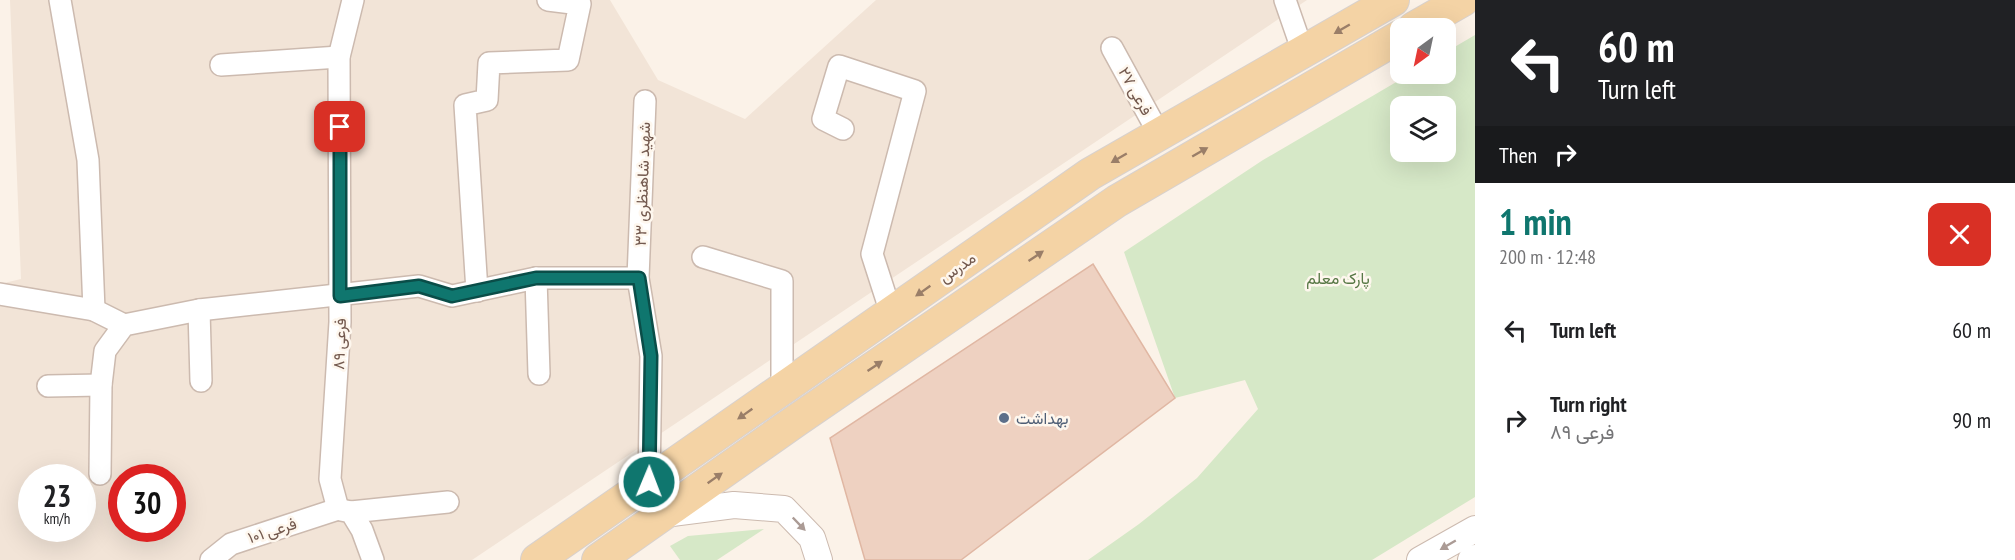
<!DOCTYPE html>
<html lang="en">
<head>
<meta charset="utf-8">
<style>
  :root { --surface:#fff; --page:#f2f2f2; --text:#202124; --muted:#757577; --accent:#0f766e }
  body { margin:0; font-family:"PT Sans Narrow",Vazirmatn,sans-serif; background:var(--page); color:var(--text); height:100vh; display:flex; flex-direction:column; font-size:22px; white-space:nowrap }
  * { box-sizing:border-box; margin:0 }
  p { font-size:20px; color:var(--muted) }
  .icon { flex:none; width:33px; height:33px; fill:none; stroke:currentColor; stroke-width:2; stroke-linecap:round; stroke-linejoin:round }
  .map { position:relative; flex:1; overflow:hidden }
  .details { display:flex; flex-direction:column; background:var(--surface); width:540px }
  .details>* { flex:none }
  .banner { background:#202124; color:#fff; overflow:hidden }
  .needle { width:39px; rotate:213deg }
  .buttons { position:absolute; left:1390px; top:18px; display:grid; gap:12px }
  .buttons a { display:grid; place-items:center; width:66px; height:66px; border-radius:12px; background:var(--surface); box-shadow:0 6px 24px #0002; font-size:30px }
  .speed { position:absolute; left:18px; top:464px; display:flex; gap:12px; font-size:30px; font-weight:700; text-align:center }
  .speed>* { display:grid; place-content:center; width:78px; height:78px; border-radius:50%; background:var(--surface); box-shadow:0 6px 24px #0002; line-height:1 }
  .speed small { font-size:15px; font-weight:400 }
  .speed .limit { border:9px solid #d22; background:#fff; color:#111 }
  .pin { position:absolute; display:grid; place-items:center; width:51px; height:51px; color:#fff; margin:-26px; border-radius:12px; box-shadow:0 3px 9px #0006 }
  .me { position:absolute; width:66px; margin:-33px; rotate:1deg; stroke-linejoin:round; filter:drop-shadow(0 0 4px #0008) }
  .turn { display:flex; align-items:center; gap:21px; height:126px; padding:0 24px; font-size:27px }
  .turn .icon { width:78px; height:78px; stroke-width:2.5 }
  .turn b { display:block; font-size:42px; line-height:51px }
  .then { display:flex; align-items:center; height:57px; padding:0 24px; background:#0003; gap:12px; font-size:22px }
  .round { display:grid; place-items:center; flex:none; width:63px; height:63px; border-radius:12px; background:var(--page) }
  .summary { display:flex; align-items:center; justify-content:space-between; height:102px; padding:0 24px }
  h1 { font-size:36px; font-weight:700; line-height:45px; color:var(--accent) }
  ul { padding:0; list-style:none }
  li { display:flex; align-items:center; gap:18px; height:90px; padding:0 24px }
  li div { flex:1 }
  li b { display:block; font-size:22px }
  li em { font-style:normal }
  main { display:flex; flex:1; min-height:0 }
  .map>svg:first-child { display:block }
  .residential { fill:#f2e4d7; fill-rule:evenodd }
  .green { fill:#d6e8c7; fill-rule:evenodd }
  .building { fill:#eed1c1; stroke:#e0b7a3; stroke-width:1.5 }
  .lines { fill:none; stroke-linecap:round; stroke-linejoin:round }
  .minor-casing { stroke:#ccbaaf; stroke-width:24 }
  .tertiary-casing { stroke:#ccbaaf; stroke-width:28 }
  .primary-casing { stroke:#d8d1cd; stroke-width:34 }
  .minor { stroke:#fff; stroke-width:21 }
  .tertiary { stroke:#fff; stroke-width:26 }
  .primary { stroke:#f4d3a5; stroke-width:32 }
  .oneway { fill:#9a7e68 }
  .oneway2 { fill:#ab9b95 }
  .route-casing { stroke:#0a4d48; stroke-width:15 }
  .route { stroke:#0f766e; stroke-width:10 }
  .service-dot { fill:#5c6f8a; stroke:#fef7ee; stroke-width:2 }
  .labels { text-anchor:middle; stroke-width:5; stroke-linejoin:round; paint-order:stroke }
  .street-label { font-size:16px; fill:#73594e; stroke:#fef7ee }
  .park-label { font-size:16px; fill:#587846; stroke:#fef7ee }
  .service-label { font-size:16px; fill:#4e5e75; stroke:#fef7ee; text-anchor:start }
</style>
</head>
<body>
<main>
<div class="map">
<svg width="1475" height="560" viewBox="0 0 1475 560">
  <rect width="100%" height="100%" fill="#fbf2e8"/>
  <path class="residential" d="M10,0H610L658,80L745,119L876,0H1307L472,560H0V284L21,279ZM32,477H82V528H32ZM122,477H172V528H122Z"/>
  <g class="green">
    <path d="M1475,35V497L1372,560H1088L1139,524L1197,478L1258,409L1245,380L1175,398L1124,252L1263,160L1410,74H1446V52ZM1401,106H1446V152H1401Z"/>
    <polygon points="764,529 717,560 680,560 670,546 688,536"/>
  </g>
  <polygon class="building" points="1093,264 1175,398 961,560 865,560 830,438"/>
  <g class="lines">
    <g class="minor-casing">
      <g id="minor">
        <polyline points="60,0 88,160 94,310"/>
        <polyline points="1285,0 1303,52"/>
        <polyline points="1112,48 1159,134"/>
        <polyline points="221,65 339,57"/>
        <polyline points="645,101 638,278 651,356 649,482"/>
        <polyline points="843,129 823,119 839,66 915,91 872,254 891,313"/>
        <polyline points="703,257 782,281 782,389"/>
        <polyline points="536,278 539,374"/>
        <polyline points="477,291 465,105 487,100 489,63 568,60 580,4 548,0"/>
        <polyline points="0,294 94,310 124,325"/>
        <polyline points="199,310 201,381"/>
        <polyline points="48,386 101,385"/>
        <polyline points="100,474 101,385 105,351 124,325 199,310 419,286 452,296 536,278 638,278"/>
        <polyline points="338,509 330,479 340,322 339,57 353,0"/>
        <polyline points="341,510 351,512 362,530 373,560"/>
        <polyline points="351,512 448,502"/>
        <polyline points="211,560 231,544 338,509"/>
      </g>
    </g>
    <g class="tertiary-casing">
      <g id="tertiary">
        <polyline points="664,514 734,505 784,509 812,538 819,560"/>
        <polyline points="1420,560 1475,529"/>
        <polyline points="1471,560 1475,558"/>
      </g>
    </g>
    <g class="primary-casing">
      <g id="primary">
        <polyline points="1414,28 1463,0"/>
        <polyline points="537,560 1090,174 1393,0"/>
        <polyline points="598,560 797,420 1117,201 1401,36"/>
      </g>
    </g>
    <use href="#minor" class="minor"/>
    <use href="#tertiary" class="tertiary"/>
    <use href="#primary" class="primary"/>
  </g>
  <defs><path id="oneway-solid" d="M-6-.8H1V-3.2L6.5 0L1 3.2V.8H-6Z" transform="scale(1.5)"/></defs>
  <g class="oneway">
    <use href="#oneway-solid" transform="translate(1342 29) rotate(150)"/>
    <use href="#oneway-solid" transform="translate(1200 152) rotate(-30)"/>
    <use href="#oneway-solid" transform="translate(1119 158) rotate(150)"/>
    <use href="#oneway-solid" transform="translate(1036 256) rotate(-34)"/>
    <use href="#oneway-solid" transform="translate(923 291) rotate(145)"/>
    <use href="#oneway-solid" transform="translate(875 366) rotate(-34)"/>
    <use href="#oneway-solid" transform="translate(745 414) rotate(145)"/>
    <use href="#oneway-solid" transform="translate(715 478) rotate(-35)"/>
  </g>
  <g class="oneway2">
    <use href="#oneway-solid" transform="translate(799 524) rotate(46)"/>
    <use href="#oneway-solid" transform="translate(1448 545) rotate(150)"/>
  </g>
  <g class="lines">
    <g class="route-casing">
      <polyline id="route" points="340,127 340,296 419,286 452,296 536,278 639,278 651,356 649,482"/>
    </g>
    <use href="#route" class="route"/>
  </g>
  <circle class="service-dot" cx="1004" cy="418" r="6"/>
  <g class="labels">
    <g class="street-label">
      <text transform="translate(1136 91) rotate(61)" y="6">فرعی ۲۷</text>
      <text transform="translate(642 184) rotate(-88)" y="6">۳۳ شهید شاهنظری</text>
      <text transform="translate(957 267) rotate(-35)" y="6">مدرس</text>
      <text transform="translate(339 344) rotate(-88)" y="6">فرعی ۸۹</text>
      <text transform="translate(272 530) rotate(-18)" y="6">فرعی ۱۰۱</text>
    </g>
    <g class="park-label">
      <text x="1338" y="284">پارک معلم</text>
    </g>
    <g class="service-label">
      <text x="1016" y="424">بهداشت</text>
    </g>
  </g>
</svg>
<div class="buttons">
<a><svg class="needle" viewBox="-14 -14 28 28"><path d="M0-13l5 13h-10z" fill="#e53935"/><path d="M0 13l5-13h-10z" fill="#757577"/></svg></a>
<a><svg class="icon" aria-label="layers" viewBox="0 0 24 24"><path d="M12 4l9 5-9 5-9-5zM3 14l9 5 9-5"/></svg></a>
</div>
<div class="speed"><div>23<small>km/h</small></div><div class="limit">30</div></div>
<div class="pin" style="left:340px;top:127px;background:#d93025"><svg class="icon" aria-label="arrive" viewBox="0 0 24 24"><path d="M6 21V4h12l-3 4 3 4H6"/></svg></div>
<svg class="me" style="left:649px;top:482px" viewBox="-20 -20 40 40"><circle r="17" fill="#0f766e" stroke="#fff" stroke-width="3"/><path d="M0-11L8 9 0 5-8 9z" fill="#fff"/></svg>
</div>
<section class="details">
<div class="banner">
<div class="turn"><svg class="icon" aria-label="left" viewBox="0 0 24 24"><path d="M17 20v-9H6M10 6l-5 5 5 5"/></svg><div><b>60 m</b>Turn left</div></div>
<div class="then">Then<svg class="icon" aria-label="right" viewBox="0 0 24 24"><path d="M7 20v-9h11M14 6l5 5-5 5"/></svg></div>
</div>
<div class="summary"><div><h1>1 min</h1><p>200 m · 12:48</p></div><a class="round" style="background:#d93025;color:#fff"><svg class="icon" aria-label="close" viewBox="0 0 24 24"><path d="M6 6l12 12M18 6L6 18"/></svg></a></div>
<ul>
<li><svg class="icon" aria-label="left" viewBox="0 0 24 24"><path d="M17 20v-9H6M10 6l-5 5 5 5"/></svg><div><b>Turn left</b></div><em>60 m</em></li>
<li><svg class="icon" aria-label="right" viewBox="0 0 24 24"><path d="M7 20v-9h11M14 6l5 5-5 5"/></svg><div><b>Turn right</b><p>فرعی ۸۹</p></div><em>90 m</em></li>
</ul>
</section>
</main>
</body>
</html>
